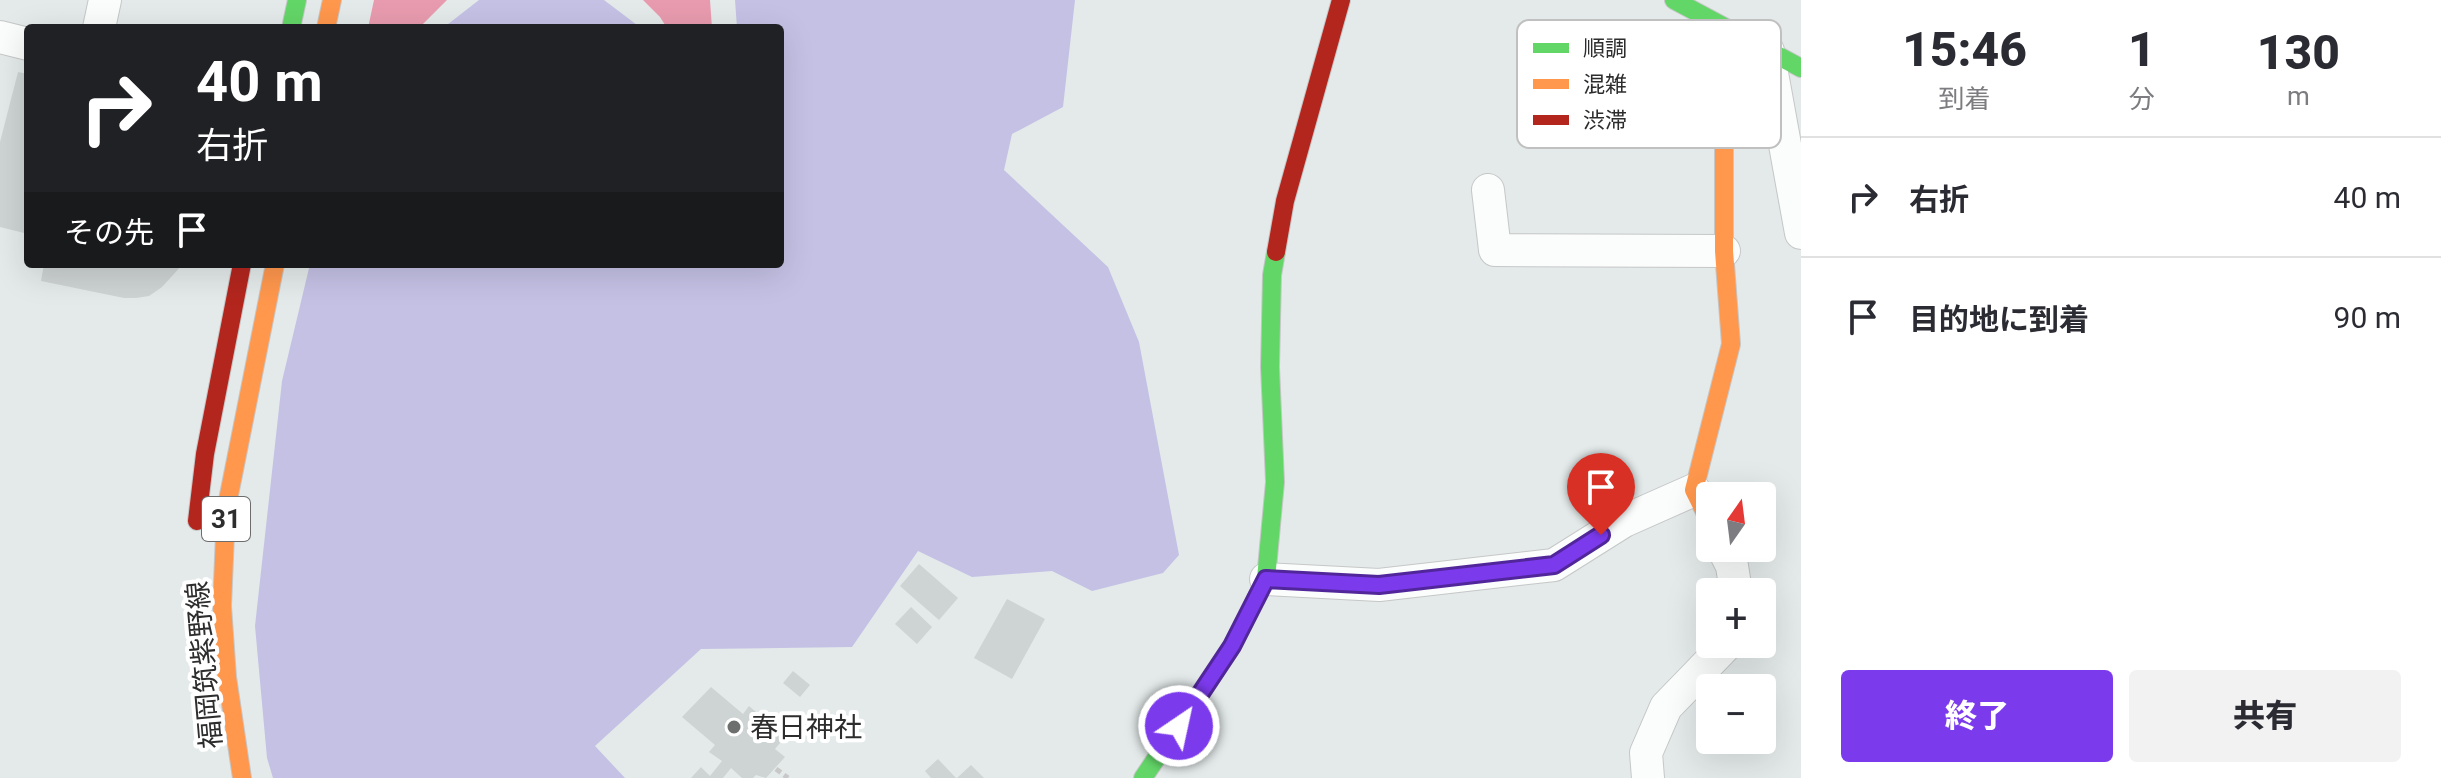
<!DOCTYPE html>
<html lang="ja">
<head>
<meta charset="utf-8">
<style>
  :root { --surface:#fff; --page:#f2f2f3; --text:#2b2b33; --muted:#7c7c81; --line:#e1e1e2; --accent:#7c3aed }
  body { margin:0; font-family:Roboto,"Noto Sans JP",sans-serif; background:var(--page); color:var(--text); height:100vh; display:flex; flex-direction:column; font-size:30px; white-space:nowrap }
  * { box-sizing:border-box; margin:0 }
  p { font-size:26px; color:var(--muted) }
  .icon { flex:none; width:44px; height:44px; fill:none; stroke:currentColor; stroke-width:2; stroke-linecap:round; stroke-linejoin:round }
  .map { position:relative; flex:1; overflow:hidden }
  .drawer { display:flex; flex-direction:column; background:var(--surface); width:640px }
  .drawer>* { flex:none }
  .banner { position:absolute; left:24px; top:24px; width:760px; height:244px; border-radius:8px; box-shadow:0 8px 32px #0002; background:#202124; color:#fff; overflow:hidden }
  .needle { width:52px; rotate:14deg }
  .buttons { position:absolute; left:1696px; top:482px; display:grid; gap:16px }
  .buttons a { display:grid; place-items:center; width:80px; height:80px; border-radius:8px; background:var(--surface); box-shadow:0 8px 32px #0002; font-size:40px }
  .pin { position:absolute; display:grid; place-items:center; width:68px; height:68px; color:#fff; margin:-82px -34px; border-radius:50% 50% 50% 0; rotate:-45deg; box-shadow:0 0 8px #0007 }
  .pin .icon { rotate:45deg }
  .me { position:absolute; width:88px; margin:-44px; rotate:34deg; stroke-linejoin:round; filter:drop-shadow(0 0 6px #0008) }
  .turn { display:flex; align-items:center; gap:28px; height:168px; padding:0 40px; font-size:36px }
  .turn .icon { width:104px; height:104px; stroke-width:2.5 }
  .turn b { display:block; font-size:56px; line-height:68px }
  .then { display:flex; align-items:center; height:76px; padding:0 40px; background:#0003; gap:16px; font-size:30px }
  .eta { display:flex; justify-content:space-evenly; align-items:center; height:136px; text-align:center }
  .eta b { font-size:48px; font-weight:800; line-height:56px }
  .primary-button { display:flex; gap:16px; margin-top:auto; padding:16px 40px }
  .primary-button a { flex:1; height:92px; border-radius:8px; background:var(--accent); color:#fff; font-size:32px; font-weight:800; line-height:92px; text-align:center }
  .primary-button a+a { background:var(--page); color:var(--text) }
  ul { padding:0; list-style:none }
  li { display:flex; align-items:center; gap:24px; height:120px; padding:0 40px; border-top:2px solid var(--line) }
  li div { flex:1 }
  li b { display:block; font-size:30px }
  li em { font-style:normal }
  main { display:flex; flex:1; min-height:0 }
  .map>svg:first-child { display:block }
  .green { fill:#c4c1e5 }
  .water { fill:#e89bae }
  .building { fill:#ced3d3 }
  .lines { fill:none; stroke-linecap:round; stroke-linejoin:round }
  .street-casing { stroke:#c6c7c7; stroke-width:34 }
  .fast-casing { stroke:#c6c7c7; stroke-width:20 }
  .slow-casing { stroke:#c6c7c7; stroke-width:20 }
  .jam-casing { stroke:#c6c7c7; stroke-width:20 }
  .path { stroke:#c8c8c8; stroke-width:5; stroke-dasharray:6 4; stroke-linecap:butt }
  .street { stroke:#fbfcfc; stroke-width:32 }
  .fast { stroke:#63d668; stroke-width:18 }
  .slow { stroke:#ff974d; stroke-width:18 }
  .jam { stroke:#b3261e; stroke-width:18 }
  .route-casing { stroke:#51269a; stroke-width:20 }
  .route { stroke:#7c3aed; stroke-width:14 }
  .poi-dot { fill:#6d6f6f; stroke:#fff; stroke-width:3 }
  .labels { text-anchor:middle; stroke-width:8; stroke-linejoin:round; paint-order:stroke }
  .shield { fill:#fff; stroke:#6c6c6c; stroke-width:2 }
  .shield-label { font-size:26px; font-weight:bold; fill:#2d2d2d }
  .street-label { font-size:28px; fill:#2d2d2d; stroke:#fff }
  .poi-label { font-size:28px; fill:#2d2d2d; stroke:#fff; text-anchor:start }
  .key { fill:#fff; stroke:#c0c0c0; stroke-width:2 }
  .key-label { font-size:22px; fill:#2d2d2d }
</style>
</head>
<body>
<main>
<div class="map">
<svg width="1801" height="778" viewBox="0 0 1801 778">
  <rect width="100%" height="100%" fill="#e4eaea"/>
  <g class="green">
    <polygon points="479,0 604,0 641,28 443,28"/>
    <polygon points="735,0 1075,0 1063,107 1012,134 1004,170 1108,267 1139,342 1179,555 1163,573 1092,591 1052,571 972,577 918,551 852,647 701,649 595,746 625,778 273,778 267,758 255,626 282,381 310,264 780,264 780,28 737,28"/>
  </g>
  <g class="water">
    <polygon points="374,0 447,0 419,28 368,28"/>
    <polygon points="643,0 710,0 712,28 667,28 660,17"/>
  </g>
  <g class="building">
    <polygon points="18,72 28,74 28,234 0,227 0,142"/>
    <polygon points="44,264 183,264 162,287 149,296 136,298 124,298 41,281"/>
    <polygon points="919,564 958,598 939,620 900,586"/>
    <polygon points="1007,599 1045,619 1012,679 974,658"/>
    <polygon points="911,607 932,627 917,644 895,624"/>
    <polygon points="793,671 810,685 800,697 783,683"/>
    <polygon points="711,687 743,714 749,706 785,737 775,749 785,757 766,778 756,775 753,778 742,778 731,768 723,778 691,778 701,767 710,776 722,761 709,752 715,745 682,717"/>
    <polygon points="938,759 956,778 931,778 925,771"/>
    <polygon points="971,765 984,778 957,778"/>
  </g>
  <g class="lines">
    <g class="street-casing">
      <g id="street">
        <polyline points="99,28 105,0"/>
        <polyline points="0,37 28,44"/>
        <polyline points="1768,51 1801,233"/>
        <polyline points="1488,190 1495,250 1724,251"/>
        <polyline points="1723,548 1732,566 1736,592"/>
        <polyline points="1266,579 1379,585 1554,565 1624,521 1694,490"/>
        <polyline points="1648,778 1646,753 1666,707 1727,644"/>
      </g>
    </g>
    <g class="fast-casing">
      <g id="fast">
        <polyline points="1674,0 1801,68"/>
        <polyline points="291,28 297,0"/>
        <polyline points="1143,778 1232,646 1266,579 1275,482 1270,367 1272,275 1276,252"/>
      </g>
    </g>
    <g class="slow-casing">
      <g id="slow">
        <polyline points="326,28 332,0"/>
        <polyline points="1710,522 1694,490 1731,344 1724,251 1724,28"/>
        <polyline points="242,778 227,677 222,606 226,510 275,264"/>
      </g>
    </g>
    <g class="jam-casing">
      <g id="jam">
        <polyline points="1276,252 1285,201 1341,0"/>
        <polyline points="197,521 205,454 242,264"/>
      </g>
    </g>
    <polyline class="path" points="776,769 788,778"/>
    <use href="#street" class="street"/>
    <use href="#fast" class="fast"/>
    <use href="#slow" class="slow"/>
    <use href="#jam" class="jam"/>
  </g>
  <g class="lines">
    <g class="route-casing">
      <polyline id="route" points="1179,726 1232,646 1266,579 1379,585 1554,565 1601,535"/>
    </g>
    <use href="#route" class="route"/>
  </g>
  <circle class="poi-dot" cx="734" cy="727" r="8"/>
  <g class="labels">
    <rect class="shield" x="202" y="497" width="48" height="44" rx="6"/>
    <g class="shield-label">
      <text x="226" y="528">31</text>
    </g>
    <g class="street-label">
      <text transform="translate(204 665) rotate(-95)" y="10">福岡筑紫野線</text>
    </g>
    <g class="poi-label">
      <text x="750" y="737">春日神社</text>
    </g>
  </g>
  <rect x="1517" y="20" width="264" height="128" rx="12" class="key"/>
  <rect x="1533" y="43" width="36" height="10" fill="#63d668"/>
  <rect x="1533" y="79" width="36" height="10" fill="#ff974d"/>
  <rect x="1533" y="115" width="36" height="10" fill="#b3261e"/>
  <g class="key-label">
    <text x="1583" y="56">順調</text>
    <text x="1583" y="92">混雑</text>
    <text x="1583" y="128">渋滞</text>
  </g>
</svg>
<div class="buttons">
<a><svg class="needle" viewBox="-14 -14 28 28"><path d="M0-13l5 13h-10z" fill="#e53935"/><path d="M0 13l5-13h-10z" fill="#7c7c81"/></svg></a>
<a>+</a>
<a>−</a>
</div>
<div class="pin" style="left:1601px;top:535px;background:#d93025"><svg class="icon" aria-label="arrive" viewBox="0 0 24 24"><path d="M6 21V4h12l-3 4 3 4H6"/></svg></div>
<svg class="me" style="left:1179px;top:726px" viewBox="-20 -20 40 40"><circle r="17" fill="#7c3aed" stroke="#fff" stroke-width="3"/><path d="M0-11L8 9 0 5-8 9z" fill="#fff"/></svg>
<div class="banner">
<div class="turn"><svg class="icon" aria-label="right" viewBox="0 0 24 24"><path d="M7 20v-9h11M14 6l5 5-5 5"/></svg><div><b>40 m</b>右折</div></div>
<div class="then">その先<svg class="icon" aria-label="arrive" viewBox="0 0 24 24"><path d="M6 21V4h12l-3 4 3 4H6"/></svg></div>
</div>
</div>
<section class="drawer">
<div class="eta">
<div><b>15:46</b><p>到着</p></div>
<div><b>1</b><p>分</p></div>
<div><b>130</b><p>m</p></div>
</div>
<ul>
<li><svg class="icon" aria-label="right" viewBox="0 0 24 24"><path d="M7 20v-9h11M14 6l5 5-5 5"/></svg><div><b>右折</b></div><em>40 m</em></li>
<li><svg class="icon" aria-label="arrive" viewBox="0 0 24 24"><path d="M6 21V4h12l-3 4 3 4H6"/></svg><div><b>目的地に到着</b></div><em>90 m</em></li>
</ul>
<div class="primary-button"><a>終了</a><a>共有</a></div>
</section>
</main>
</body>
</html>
